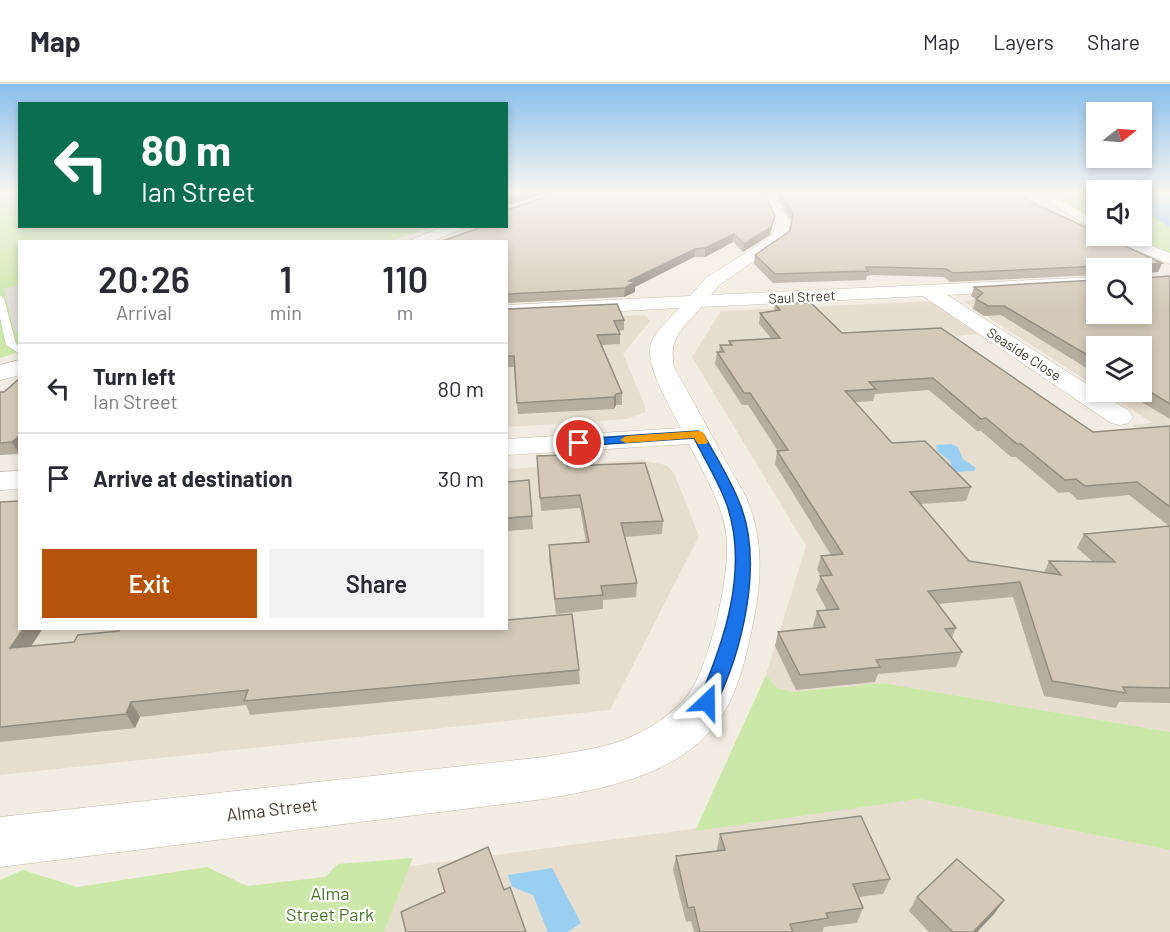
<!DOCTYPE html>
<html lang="en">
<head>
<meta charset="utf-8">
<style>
  :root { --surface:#fff; --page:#f2f2f3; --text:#2b2b33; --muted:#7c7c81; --line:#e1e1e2; --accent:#b45309 }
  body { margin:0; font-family:Barlow,sans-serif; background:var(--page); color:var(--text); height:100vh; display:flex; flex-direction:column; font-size:22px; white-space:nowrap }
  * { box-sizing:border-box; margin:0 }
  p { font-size:20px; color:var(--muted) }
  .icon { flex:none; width:33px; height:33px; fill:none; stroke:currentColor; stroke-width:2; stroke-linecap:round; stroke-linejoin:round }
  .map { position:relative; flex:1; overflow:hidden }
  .panel { position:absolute; left:18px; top:156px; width:490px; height:390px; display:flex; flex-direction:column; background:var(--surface); border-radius:0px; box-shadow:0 3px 9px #0003 }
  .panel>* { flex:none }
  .top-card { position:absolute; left:18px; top:18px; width:490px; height:126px; border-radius:0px; box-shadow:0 3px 9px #0003; background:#0b6e4f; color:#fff; overflow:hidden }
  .needle { width:39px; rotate:73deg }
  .controls { position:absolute; left:1086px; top:18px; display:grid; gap:12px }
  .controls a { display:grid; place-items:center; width:66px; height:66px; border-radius:0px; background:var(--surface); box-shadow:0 3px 9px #0003; font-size:30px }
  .pin { position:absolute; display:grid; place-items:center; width:51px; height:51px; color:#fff; margin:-26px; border:3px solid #fff; border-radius:50%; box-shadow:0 2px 6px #0007 }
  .me { position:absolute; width:66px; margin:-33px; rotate:23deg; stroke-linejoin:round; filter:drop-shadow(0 0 4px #0008) }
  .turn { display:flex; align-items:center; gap:21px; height:126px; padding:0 24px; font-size:27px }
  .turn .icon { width:78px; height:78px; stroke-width:2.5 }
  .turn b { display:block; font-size:42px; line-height:51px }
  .eta { display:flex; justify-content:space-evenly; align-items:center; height:102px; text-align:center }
  .eta b { font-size:36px; font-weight:600; line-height:42px }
  .button { display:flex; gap:12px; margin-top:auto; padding:12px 24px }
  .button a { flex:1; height:69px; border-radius:0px; background:var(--accent); color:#fff; font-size:24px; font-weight:600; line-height:69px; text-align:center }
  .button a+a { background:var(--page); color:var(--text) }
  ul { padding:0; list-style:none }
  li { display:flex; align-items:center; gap:18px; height:90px; padding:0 24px; border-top:2px solid var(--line) }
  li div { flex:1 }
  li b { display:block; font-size:22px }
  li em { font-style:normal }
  header { display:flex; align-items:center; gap:36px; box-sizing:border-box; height:84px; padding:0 30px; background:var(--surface); border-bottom:2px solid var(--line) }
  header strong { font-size:28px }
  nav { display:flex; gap:33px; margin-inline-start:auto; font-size:21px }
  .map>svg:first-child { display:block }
  .residential { fill:#e6dfd0 }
  .green { fill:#cce8a9 }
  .parking { fill:#e2dfdb }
  .water { fill:#9bcff2 }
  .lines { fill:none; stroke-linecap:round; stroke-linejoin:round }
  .service-casing { stroke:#c0b8a8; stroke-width:1 }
  .minor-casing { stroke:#c0b8a8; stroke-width:1 }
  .tertiary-casing { stroke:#c0b8a8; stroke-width:1 }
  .service { fill:#fff; fill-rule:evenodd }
  .minor { fill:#fff; fill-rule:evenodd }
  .tertiary { fill:#fff; fill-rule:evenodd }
  .wall { fill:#b6ad9e; fill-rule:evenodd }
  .shaded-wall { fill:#948d81 }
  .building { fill:#d4c9b8; stroke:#948d81; stroke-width:1.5 }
  .route { fill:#1a73e8; stroke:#114b97; stroke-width:1.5 }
  .slow { fill:#f59e0b }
  .labels { text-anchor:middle; stroke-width:4.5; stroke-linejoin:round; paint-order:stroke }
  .far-street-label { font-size:14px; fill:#443d33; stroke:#fff }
  .near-street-label { font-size:18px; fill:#443d33; stroke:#fff }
  .near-park-label { font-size:18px; fill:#447625; stroke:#fff }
</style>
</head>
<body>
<header>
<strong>Map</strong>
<nav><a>Map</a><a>Layers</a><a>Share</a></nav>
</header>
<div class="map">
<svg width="1170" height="848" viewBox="0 0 1170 848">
  <rect width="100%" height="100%" fill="#f2ede2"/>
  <g class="residential">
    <polygon points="1170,205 1170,367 1132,341 1153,339 1103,308 1142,308 1142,262 1096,262 1096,303 965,218 975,215 1096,209 1096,230 1142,230"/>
    <polygon points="932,217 981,250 953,252 1081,344 1089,344 1133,376 1170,373 1170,648 883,599 793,608 777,604 766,591 806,462 692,273 721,227"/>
    <polygon points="637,231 646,232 650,237 623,270 645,322 645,328 627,335 507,343 507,238"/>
    <polygon points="640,376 666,381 674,389 699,452 610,626 0,691 0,421 20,544 507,544 507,385"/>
    <polygon points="919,715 1170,766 1170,848 376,848 351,790"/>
  </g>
  <g class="green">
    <polygon points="0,108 19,108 20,142 435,143 386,158 20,158 19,268 0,274"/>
    <polygon points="1039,108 1096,108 1096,143"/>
    <polygon points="1142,108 1170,108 1170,175 1114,152 1142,152"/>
    <polygon points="766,591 777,604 793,608 883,599 1170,648 1170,766 919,715 695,747"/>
    <polygon points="413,774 384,848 0,848 0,796 23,786 77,803 207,783 247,802 325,793 338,780"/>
  </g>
  <polygon class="parking" points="19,202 19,247 15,248 4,205"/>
  <g class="water">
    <polygon points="1142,108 1170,108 1170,143 1142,127"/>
    <polygon points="951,360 958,363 963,375 976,384 974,387 957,388 951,386 951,378 937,367 936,361"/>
    <polygon points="552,784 581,839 568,848 548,848 533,811 512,803 508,791"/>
  </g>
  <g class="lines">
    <g class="service-casing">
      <polygon id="service" points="0,211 4,214 16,260 20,262 20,270 6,261 0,234"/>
    </g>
    <g class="minor-casing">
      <g id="minor">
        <path d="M762,108H774L790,139L787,154L718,202L711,211L1096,193V203L947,211L1129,327L1133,333L1129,339L1120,341L1111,339L923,212L701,223C683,246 668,252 674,283C692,315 709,347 727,379C734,393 745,408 750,423C764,463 761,503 752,544C746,573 739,604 723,630C686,690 607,704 544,715L0,783V733L544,673C576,667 608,665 637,650C656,641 679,625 690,608C710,578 728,498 727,462C727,426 704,391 689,360L507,371V355L681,344C671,324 642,278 652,257C657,245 671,234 679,224L507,233V221L690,212L706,194L772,152L776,139Z"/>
        <polygon points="20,387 20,405 0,406 0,388"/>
      </g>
    </g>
    <g class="tertiary-casing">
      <g id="tertiary">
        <polygon points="1033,108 1048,108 1096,137 1096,147"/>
        <polygon points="445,142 468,142 431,158 406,158"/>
        <polygon points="1106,152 1127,152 1170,169 1170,180 1108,155"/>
        <polygon points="20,276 20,291 0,296 0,281"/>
      </g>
    </g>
    <use href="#service" class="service"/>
    <use href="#minor" class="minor"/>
    <use href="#tertiary" class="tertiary"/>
  </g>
  <g class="wall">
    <polygon points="775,108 1020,108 1031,118 1162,179 1158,188 1145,189 1145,194 1170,192 1170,335 1125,308 1142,308 1142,262 1096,262 1096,290 1001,231 984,232 973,225 976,215 971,212 974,203 1096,230 1142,184 1096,184 1096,191 950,198 944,193 873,191 867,192 866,196 773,199 754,180 755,171 790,147 792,138"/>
    <polygon points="775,132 770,151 743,168 733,158 705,173 694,173 635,203 635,208 624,213 507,219 507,158"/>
    <path d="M775,220L842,249L1093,348L1170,342V619L1119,618L1116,624L1044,612L1013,513L938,520L956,544L952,554L962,568L956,583L878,590L875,598L796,606L775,562L778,548L814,544L813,542L817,527L827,526L816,506L821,492L817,486L821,472L831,471L775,380L777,367H778L748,321H742L715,280L717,268H719L720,261H729V257L771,254L759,240L760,229L774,227ZM929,306L977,347H981L1011,373H1016L1059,409L1069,408L1078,416L1129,411L1169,442L1084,450L1077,464L1092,477H1049L1044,489L969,477L921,420L966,417L971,403L892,359L855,318L873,317L875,310Z"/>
    <polygon points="507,225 624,236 624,246 619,247 620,250 620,260 602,261 622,309 622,321 616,321 614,325 518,330 514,283 507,283"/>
    <polygon points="0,308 19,370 0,371"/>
    <polygon points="537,372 567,382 663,437 662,450 624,453 637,499 636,513 603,516 603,525 556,530 549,475 549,461 586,458 580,424 541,427"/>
    <polygon points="507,398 532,432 533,445 507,447"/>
    <polygon points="0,418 20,544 43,544 31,562 579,586 580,600 250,631 246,621 140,633 135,644 0,658"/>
    <polygon points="720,750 890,795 883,810 858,813 863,824 857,839 824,843 822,848 694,848 691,837 686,838 673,786 676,772 717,767 717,765"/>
    <polygon points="917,813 1004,816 994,830 977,848 929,848 909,827"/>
  </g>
  <g class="shaded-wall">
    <polygon points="528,108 552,108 507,121 507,114"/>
    <polygon points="775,132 770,151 743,168 744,160"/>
    <polygon points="734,150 733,158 705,173 705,164"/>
    <polygon points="695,165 694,173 635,203 635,208 624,213 625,204 629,197"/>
    <polygon points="1162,179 1158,188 1142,189 1144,181"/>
    <polygon points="616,310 616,321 614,325 614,313"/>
    <polygon points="20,351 20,370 19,370 12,358"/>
    <polygon points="24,544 43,544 20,579 10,564"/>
    <polygon points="131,618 140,633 135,644 126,630"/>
    <polygon points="1004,816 994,830 977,848 973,848"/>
  </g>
  <g class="building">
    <polygon points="507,108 528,108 507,114"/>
    <polygon points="560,108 764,108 775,132 771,143 744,160 734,150 705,164 695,165 629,197 635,198 625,204 507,210 507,158 439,158 485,142 507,142 507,126"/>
    <polygon points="780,108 1020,108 1031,118 1096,148 1096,152 1103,152 1162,179 1144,181 1145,194 1170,192 1170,320 1142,303 1142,262 1096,262 1096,276 1004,222 988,222 976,215 983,209 974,203 1096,196 1096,230 1142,230 1142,184 1102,184 1100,182 953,189 946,185 876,183 866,183 868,187 775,190 755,171 790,147 793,130"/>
    <polygon points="811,219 842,249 941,244 1093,348 1170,342 1170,423 1137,398 1085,402 1076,395 1065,396 1021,360 1017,360 986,334 981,335 933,294 869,298 876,305 845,307 892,359 925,357 971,403 910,408 969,477 1061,491 1049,477 1115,478 1084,450 1170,442 1170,604 1123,603 1126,609 1052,597 1020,498 928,507 956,544 945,545 962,568 876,576 880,583 800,591 778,548 825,543 817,527 839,525 820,492 832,491 821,472 843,470 777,367 788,366 750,309 744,309 717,268 724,268 720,261 732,261 729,257 780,254 760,229 780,226 775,220"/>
    <polygon points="617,220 624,236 614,237 620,250 597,251 622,309 616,310 614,313 517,319 514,272 507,272 507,225"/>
    <polygon points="20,294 20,351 12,358 0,359 0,308 4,308"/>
    <polygon points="565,371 567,382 645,379 663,437 621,439 637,499 601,502 603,511 555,515 549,461 589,458 580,411 540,414 537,372"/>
    <polygon points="529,396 532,432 507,434 507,398"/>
    <polygon points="20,417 20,544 24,544 10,564 74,558 78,551 119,547 120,544 507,544 507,536 572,530 579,586 244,617 248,606 131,618 126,630 0,643 0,418"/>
    <polygon points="861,732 890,795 853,800 863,824 826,829 828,834 790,840 793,848 700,848 694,823 688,824 676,772 725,766 720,750"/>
    <polygon points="488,763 504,806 510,803 526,848 406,848 401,828 445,808 438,785"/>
    <polygon points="957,775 1004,816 973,848 953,848 917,813"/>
  </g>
  <linearGradient id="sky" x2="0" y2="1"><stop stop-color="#89bfec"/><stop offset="0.48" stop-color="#f9f7f2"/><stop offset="1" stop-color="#f9f7f2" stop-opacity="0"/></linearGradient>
  <rect width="1170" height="226" fill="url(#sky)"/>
  <path class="route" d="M698,347L704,351C716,373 731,396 740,420C764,480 742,569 714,624L707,626L701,624L698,618C724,559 749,486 727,421C719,398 705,376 694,354L579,362L573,359L579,355Z"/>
  <polygon class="slow" points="698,347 703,348 708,358 706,360 698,360 694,354 626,359 620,356 626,352"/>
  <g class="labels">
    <g class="far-street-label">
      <text transform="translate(802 213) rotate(-3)" y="5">Saul Street</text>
      <text transform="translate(1024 270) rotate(33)" y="5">Seaside Close</text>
    </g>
    <g class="near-street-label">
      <text transform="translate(272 726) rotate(-7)" y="6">Alma Street</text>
    </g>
    <g class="near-park-label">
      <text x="330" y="816">Alma<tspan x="330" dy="21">Street Park</tspan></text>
    </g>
  </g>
</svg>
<div class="controls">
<a><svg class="needle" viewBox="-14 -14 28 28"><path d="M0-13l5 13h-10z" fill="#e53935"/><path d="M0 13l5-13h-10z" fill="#7c7c81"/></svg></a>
<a><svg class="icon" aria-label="sound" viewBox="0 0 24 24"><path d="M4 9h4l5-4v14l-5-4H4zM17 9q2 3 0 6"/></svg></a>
<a><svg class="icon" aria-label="search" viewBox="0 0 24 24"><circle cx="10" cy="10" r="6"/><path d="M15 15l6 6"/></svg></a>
<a><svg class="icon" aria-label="layers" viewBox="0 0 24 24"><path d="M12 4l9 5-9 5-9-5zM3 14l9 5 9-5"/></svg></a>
</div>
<div class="pin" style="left:579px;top:359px;background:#d93025"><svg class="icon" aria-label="arrive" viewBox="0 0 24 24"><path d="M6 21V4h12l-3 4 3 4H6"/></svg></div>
<svg class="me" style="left:707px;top:618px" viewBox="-20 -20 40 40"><path d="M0-17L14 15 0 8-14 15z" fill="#1a73e8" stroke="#fff" stroke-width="4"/></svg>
<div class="top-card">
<div class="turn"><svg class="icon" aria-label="left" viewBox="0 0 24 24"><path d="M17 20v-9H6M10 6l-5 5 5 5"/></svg><div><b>80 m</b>Ian Street</div></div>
</div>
<section class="panel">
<div class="eta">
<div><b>20:26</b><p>Arrival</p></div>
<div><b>1</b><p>min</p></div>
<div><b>110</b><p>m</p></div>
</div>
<ul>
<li><svg class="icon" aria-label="left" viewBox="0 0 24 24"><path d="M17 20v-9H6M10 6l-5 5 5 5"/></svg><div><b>Turn left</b><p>Ian Street</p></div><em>80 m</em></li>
<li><svg class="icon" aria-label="arrive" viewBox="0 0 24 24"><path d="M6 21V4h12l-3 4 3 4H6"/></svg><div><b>Arrive at destination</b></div><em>30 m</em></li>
</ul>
<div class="button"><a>Exit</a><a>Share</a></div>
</section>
</div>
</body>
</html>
